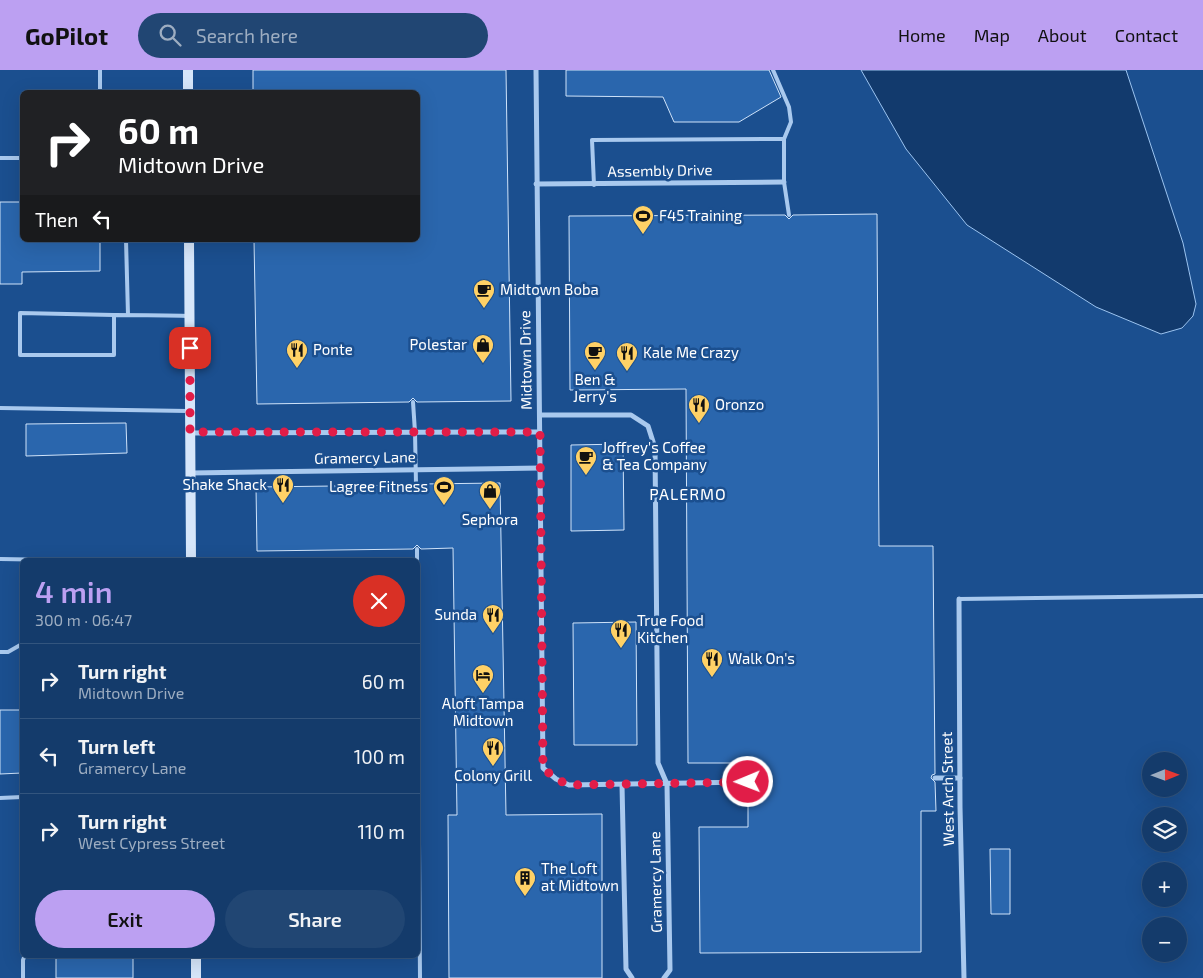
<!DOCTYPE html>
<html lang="en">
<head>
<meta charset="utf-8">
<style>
  :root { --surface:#143b6b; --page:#214673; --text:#f1f3f6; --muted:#9dadc1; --line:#33557e; --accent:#bca0f2 }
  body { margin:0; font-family:"Exo 2",sans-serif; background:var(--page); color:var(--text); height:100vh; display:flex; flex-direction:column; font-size:19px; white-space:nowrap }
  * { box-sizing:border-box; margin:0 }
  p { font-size:16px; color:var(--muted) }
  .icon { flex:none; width:28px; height:28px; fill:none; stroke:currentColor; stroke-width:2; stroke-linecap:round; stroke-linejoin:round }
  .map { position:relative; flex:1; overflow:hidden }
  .details { position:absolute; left:20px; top:488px; width:400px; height:400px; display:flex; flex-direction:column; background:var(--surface); border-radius:8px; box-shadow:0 5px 20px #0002,0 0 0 1px var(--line) }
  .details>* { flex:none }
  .hud { position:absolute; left:20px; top:20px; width:400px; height:152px; border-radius:8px; box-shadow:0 5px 20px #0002,0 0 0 1px var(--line); background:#202124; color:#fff; overflow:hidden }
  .needle { width:32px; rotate:89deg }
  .tools { position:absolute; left:1142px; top:682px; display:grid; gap:10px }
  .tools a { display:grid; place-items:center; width:45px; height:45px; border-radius:50%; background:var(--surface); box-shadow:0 5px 20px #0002,0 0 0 1px var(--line); font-size:25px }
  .pin { position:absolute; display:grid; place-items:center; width:42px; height:42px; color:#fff; margin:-21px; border-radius:10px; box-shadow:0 2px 8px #0006 }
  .me { position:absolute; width:55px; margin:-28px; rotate:269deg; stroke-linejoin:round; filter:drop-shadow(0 0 4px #0008) }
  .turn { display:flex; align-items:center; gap:18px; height:105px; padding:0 15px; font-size:22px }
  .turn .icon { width:65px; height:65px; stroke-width:2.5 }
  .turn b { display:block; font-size:35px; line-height:42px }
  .then { display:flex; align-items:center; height:48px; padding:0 15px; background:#0003; gap:10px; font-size:19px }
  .round { display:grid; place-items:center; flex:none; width:52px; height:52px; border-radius:26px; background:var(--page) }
  .head { display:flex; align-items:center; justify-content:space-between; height:85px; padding:0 15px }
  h1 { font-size:30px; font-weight:600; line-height:38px; color:var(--accent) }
  .action { display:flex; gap:10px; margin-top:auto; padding:10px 15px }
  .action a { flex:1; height:58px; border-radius:30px; background:var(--accent); color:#111; font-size:20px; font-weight:600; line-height:58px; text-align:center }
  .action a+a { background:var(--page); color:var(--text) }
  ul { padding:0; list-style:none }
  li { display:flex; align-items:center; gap:15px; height:75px; padding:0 15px; border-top:1px solid var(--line) }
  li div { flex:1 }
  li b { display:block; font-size:19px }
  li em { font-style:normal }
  header { display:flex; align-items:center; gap:30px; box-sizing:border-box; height:70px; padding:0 25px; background:var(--accent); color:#111 }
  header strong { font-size:24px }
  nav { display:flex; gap:28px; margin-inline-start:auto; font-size:18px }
  .search { width:350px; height:45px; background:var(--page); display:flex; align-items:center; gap:12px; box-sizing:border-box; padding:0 18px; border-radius:28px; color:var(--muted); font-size:19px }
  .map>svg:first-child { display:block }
  .water { fill:#123a6d; stroke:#9cc4f0 }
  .building { fill:#2a66ad; stroke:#cfe3fa }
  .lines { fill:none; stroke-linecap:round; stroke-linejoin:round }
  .lane { stroke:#a9c9ee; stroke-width:4 }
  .street { stroke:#a9c9ee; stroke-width:5 }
  .secondary { stroke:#d6e6fa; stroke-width:10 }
  .route { stroke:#e11d48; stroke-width:9; stroke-dasharray:0 16.2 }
  .labels { text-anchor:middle; stroke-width:5; stroke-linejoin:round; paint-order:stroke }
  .street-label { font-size:15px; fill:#fff; stroke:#1b4f8f }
  .poi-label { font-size:15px; fill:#fff; stroke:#1b4f8f; text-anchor:start }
  .neighbourhood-label { font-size:16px; letter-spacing:1px; fill:#fff; stroke:#1b4f8f }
</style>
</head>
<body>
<header>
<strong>GoPilot</strong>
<div class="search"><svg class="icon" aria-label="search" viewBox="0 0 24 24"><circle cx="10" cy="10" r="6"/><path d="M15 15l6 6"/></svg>Search here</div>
<nav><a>Home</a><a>Map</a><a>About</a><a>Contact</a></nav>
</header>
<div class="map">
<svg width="1203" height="908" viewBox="0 0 1203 908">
  <rect width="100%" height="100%" fill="#1b4f8f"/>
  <polygon class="water" points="861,0 1126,0 1183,173 1196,234 1193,246 1182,258 1161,264 1096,237 967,155 906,79"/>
  <g class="building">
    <polygon points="253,0 506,0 511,331 417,332 413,328 409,332 257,334 254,170 418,170 418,22 253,22"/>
    <polygon points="566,0 769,0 781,27 739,52 674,52 663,27 566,26"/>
    <polygon points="0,132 22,132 22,170 100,170 100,201 22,202 22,214 0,214"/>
    <polygon points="877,144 879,476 933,476 935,704 932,705 931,708 935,712 936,741 921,741 921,882 700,883 699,757 748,757 748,716 752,715 752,711 748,708 748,693 688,693 686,319 570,320 569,146 785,145 789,149 793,145"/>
    <polygon points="126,353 127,383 26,386 26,354"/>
    <polygon points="623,374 624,460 571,461 571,375"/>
    <polygon points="500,413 506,745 602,744 602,908 449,908 448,745 457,745 453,478 421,479 417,475 413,479 257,481 256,417 412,415 416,418 420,414"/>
    <polygon points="636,552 637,675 574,675 573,553"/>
    <polygon points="0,640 22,640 22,703 0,704"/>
    <polygon points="990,779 1010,779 1010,844 991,844"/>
    <rect x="56" y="885" width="77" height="23"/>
  </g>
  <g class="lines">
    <g class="lane">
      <polyline points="100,0 100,22"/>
      <polyline points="773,0 789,37 791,52 784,69 784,112 789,145"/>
      <polyline points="0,88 22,88"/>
      <polyline points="594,115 592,70 784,69"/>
      <polyline points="126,170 128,245"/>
      <path d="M114,245V285H20V243L114,245C139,245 163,245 188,246"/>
      <polyline points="413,332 415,362 416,414"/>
      <polyline points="0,338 188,341"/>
      <polyline points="417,479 417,490"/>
      <polyline points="0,489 58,490"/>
      <polyline points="959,529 1203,526"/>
      <polyline points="0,582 8,582 22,574"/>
      <polyline points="418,638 420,908"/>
      <polyline points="0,728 22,727"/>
      <polyline points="23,908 23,890 25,885"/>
    </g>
    <g class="street">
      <polyline points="536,0 543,698 556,709 569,715 748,712"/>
      <polyline points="536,114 784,112"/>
      <polyline points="540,345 631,345 648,356 655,378 658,693 667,714 670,900 664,908"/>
      <polyline points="191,363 540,362"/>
      <polyline points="191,403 540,398"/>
      <polyline points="959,529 960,737 964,908"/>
      <polyline points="935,708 960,708"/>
      <polyline points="622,715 626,899 632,908"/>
    </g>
    <g class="secondary">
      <polyline points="188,0 188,22"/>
      <polyline points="189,170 191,490"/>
      <polyline points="196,885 196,908"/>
    </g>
  </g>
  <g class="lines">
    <polyline class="route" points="190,278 190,362 540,362 543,698 556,709 569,715 748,712"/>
  </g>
  <defs>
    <g id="stadium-pin" transform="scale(1.125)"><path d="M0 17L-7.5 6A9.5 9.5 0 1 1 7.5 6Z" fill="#ffd166" stroke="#1b4f8f"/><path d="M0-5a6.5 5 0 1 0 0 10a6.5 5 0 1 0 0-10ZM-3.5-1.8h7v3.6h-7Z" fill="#111"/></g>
    <g id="cafe-pin" transform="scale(1.125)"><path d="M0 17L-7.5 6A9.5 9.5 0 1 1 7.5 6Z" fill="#ffd166" stroke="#1b4f8f"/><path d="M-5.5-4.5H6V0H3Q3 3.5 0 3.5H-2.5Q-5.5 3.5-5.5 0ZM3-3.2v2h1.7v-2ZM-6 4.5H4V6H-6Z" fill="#111"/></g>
    <g id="shop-pin" transform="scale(1.125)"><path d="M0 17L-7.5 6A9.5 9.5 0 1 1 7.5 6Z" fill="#ffd166" stroke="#1b4f8f"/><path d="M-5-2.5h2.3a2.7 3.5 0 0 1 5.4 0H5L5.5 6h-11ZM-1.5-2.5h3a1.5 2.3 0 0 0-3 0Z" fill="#111"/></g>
    <g id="restaurant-pin" transform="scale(1.125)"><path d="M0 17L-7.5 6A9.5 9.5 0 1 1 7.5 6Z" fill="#ffd166" stroke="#1b4f8f"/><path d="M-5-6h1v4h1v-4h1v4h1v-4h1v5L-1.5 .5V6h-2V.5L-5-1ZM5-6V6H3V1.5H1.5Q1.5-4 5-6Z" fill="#111"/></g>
    <g id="hotel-pin" transform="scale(1.125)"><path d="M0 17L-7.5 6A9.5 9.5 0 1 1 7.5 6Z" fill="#ffd166" stroke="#1b4f8f"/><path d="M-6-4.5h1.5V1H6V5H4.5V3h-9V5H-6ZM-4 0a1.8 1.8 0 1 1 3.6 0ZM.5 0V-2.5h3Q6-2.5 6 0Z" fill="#111"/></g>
    <g id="building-pin" transform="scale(1.125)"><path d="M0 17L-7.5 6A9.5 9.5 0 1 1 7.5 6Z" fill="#ffd166" stroke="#1b4f8f"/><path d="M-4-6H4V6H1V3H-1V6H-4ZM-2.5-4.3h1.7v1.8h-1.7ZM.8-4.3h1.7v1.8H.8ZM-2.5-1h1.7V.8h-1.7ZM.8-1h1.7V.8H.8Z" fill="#111"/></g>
  </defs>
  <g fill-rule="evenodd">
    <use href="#stadium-pin" x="643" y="146"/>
    <use href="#cafe-pin" x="484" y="220"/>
    <use href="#shop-pin" x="483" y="275"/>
    <use href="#restaurant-pin" x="297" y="280"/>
    <use href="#cafe-pin" x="595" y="282"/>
    <use href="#restaurant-pin" x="627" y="283"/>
    <use href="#restaurant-pin" x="699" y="335"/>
    <use href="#cafe-pin" x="586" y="387"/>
    <use href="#restaurant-pin" x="283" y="415"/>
    <use href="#stadium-pin" x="444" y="417"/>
    <use href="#shop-pin" x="490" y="421"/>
    <use href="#restaurant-pin" x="493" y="545"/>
    <use href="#restaurant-pin" x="621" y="560"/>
    <use href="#restaurant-pin" x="712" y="589"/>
    <use href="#hotel-pin" x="483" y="605"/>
    <use href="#restaurant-pin" x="493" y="678"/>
    <use href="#building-pin" x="525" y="808"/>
  </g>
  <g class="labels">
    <g class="street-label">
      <text transform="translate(660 101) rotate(-1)" y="5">Assembly Drive</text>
      <text transform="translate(526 290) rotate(-91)" y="5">Midtown Drive</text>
      <text transform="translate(365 388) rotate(-1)" y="5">Gramercy Lane</text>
      <text transform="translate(948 719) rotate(-91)" y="5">West Arch Street</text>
      <text transform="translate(656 812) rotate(-91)" y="5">Gramercy Lane</text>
    </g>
    <g class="poi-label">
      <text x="659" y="151">F45 Training</text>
      <text x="500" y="225">Midtown Boba</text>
      <text x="467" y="280" text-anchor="end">Polestar</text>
      <text x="313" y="285">Ponte</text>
      <text x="643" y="288">Kale Me Crazy</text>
      <text x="595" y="315" text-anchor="middle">Ben &amp;<tspan x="595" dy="17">Jerry's</tspan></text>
      <text x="715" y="340">Oronzo</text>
      <text x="602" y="383">Joffrey's Coffee<tspan x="602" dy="17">&amp; Tea Company</tspan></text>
      <text x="267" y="420" text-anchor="end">Shake Shack</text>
      <text x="428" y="422" text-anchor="end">Lagree Fitness</text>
      <text x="490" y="455" text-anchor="middle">Sephora</text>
      <text x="477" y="550" text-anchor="end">Sunda</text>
      <text x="637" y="556">True Food<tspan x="637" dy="17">Kitchen</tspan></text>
      <text x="728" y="594">Walk On's</text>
      <text x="483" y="639" text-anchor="middle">Aloft Tampa<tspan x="483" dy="17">Midtown</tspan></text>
      <text x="493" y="711" text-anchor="middle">Colony Grill</text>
      <text x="541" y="804">The Loft<tspan x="541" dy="17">at Midtown</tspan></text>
    </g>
    <g class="neighbourhood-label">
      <text x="688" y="430">PALERMO</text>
    </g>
  </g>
</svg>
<div class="tools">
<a><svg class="needle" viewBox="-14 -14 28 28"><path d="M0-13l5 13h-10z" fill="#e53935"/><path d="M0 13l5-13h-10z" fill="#9dadc1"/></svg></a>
<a><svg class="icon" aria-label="layers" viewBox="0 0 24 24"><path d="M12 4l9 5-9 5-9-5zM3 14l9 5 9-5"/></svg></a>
<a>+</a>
<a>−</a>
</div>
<div class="pin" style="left:190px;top:278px;background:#d93025"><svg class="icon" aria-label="arrive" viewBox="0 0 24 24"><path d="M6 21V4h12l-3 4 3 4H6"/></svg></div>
<svg class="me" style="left:748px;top:712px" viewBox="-20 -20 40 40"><circle r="17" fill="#e11d48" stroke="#fff" stroke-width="3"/><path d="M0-11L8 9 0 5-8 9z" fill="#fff"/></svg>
<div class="hud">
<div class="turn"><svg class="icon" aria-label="right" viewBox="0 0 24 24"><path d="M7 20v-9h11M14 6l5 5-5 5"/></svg><div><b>60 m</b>Midtown Drive</div></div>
<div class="then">Then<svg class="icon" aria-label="left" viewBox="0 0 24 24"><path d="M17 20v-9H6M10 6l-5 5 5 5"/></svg></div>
</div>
<section class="details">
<div class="head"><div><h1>4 min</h1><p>300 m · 06:47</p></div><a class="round" style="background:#d93025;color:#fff"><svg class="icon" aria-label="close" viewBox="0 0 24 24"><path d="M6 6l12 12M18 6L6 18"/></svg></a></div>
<ul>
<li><svg class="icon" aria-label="right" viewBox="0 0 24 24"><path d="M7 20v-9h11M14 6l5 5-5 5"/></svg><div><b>Turn right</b><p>Midtown Drive</p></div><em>60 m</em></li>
<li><svg class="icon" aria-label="left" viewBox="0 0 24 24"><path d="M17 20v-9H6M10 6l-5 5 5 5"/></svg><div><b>Turn left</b><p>Gramercy Lane</p></div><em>100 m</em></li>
<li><svg class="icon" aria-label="right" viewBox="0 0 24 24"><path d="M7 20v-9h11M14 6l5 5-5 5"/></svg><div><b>Turn right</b><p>West Cypress Street</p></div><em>110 m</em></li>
</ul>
<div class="action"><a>Exit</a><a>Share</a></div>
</section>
</div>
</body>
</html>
